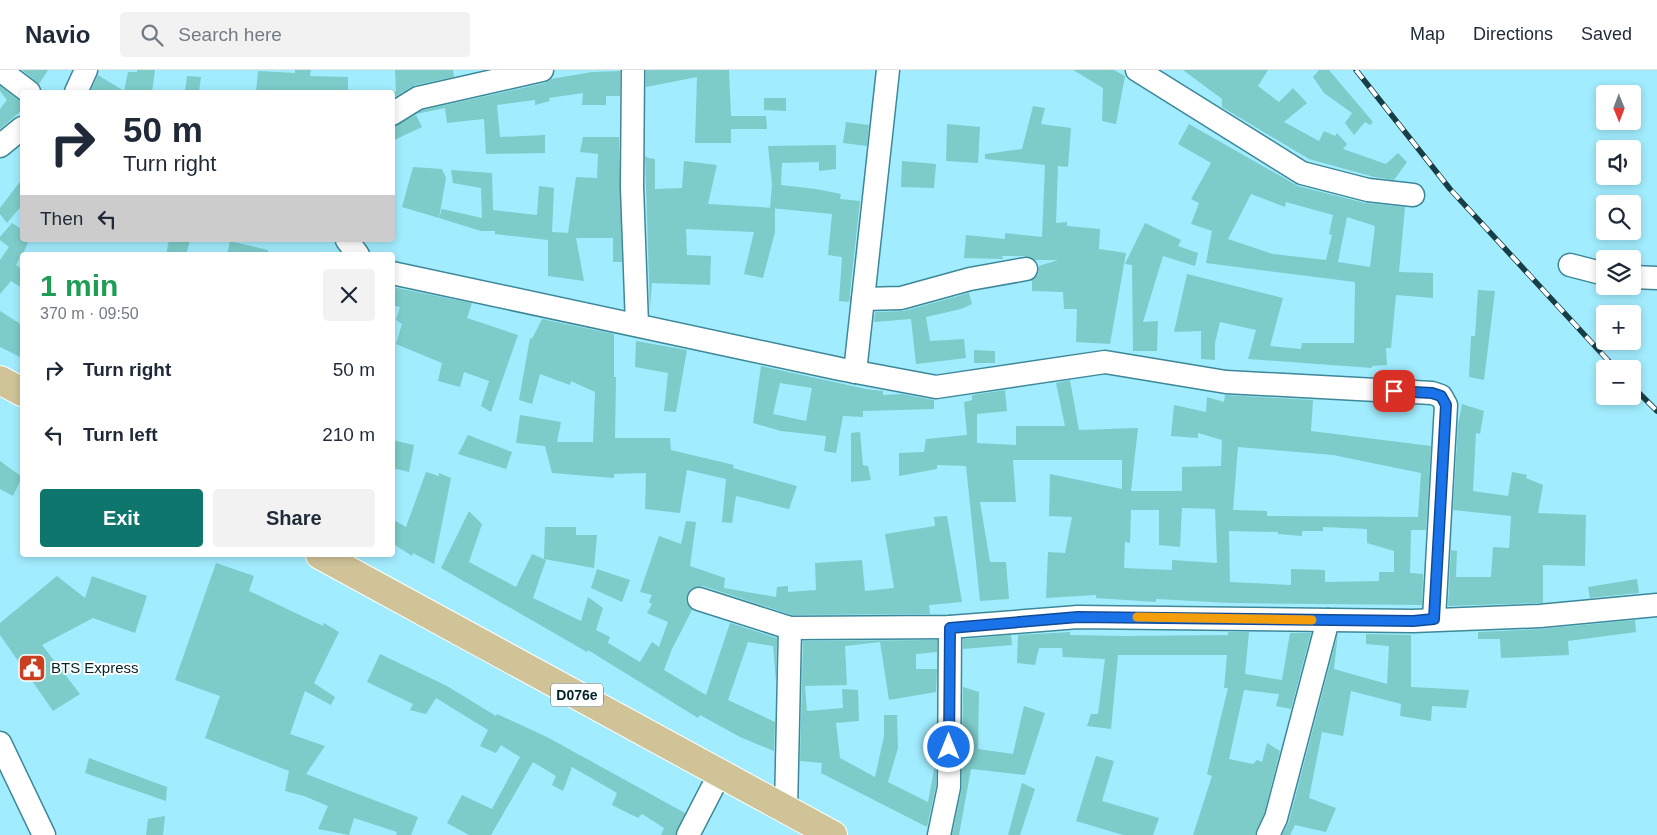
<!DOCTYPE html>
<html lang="en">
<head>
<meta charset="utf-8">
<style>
  :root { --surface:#fff; --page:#f2f2f3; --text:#1f2937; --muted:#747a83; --line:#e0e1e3; --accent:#0f766e }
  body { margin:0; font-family:Arial,sans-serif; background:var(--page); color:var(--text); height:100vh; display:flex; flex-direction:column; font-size:19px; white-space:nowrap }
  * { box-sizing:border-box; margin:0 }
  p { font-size:16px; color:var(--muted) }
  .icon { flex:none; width:28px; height:28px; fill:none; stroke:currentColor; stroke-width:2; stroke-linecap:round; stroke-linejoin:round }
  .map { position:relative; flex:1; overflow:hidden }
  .panel { position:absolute; left:20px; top:182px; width:375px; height:305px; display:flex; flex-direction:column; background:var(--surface); border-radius:5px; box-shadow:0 2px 8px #0003 }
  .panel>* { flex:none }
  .guide { position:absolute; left:20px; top:20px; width:375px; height:152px; border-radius:5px; box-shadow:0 2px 8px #0003; background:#fff; color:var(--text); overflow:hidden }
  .needle { width:32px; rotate:179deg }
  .tools { position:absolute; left:1596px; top:15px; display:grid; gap:10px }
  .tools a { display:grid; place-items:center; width:45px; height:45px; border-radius:5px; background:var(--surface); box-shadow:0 2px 8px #0003; font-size:25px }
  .pin { position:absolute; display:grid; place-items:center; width:42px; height:42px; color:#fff; margin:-21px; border-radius:10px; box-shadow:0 2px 8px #0006 }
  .me { position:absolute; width:55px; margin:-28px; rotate:0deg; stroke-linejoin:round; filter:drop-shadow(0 0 4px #0008) }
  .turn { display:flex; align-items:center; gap:18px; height:105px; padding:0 20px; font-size:22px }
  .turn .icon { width:65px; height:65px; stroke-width:2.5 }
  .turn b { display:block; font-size:35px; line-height:42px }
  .then { display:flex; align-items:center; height:48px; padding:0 20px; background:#0003; gap:10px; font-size:19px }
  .round { display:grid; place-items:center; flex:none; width:52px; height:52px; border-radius:5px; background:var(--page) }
  .overview { display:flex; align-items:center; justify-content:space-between; height:85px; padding:0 20px }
  h1 { font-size:30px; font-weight:700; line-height:38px; color:#1e9e55 }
  .action { display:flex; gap:10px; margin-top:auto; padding:10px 20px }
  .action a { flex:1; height:58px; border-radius:5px; background:var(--accent); color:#fff; font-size:20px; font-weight:700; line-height:58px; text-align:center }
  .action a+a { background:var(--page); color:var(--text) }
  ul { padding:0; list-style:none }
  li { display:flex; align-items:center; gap:15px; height:65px; padding:0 20px }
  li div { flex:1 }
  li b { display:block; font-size:19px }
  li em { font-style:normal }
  header { display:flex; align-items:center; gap:30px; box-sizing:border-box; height:70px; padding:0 25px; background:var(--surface); border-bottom:1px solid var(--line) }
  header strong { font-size:24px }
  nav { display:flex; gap:28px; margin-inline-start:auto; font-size:18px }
  .search { width:350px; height:45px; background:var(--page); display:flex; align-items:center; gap:12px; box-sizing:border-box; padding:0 18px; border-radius:5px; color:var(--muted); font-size:19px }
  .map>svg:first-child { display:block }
  .building { fill:#7dccca; fill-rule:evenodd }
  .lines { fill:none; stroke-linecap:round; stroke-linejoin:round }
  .minor-casing { stroke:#3d8898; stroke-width:25 }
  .major-casing { stroke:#fff; stroke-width:30 }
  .minor { stroke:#fff; stroke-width:22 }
  .major { stroke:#cfc397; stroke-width:28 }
  .rail-casing { stroke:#173d45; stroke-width:5.5 }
  .rail { stroke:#fff; stroke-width:4; stroke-dasharray:11; stroke-linecap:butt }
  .route-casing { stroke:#114b97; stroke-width:12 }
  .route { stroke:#1a73e8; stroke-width:9 }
  .slow { stroke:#f59e0b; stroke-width:9 }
  .labels { text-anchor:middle; stroke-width:4; stroke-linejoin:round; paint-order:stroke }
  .shield { fill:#fff; stroke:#4f656a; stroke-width:1 }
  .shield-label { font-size:14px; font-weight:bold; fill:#03232a }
  .poi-label { font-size:15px; fill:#03232a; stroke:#fff; text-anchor:start }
</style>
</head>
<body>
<header>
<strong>Navio</strong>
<div class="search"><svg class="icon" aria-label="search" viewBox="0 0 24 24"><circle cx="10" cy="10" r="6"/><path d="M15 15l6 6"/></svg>Search here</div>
<nav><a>Map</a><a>Directions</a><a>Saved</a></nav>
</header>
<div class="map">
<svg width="1657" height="765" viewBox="0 0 1657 765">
  <rect width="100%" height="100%" fill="#a1ecfe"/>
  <g class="building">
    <polygon points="22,0 48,0 39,14"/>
    <polygon points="137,0 155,0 152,22 90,22 98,5 124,21 128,2 137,2"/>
    <polygon points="295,0 311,0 310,6 348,7 348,22 256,22 258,1 295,3"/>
    <polygon points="395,0 453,0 454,7 415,15 392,28 392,22 396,22"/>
    <polygon points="646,0 729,0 731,46 766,46 767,59 731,59 731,73 695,73 697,7 646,17"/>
    <polygon points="1073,0 1114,0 1125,6 1116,54 1102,51 1103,18"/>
    <polygon points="1183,0 1268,0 1258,16 1279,32 1293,18 1307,33 1284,52 1319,71 1324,61 1335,66 1337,63 1347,74 1343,79 1386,94 1398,83 1407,92 1394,110 1374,107 1309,89 1222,37 1222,29"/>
    <polygon points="1319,0 1329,0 1373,52 1370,55 1365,52 1354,65 1345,53 1352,43 1324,23 1313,7"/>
    <polygon points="620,1 620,26 606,26 606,35 582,35 583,23 549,28 550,31 535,35 535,30 497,35 500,67 545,65 545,83 486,84 484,49 447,53 445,38 416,44 423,40 545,13 551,9 592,2"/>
    <polygon points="187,6 201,7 199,22 185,22"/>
    <polygon points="0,16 22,33 22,40 0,59 0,39 7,30 0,21"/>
    <polygon points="764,28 786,28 786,41 764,40"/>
    <polygon points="1033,36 1045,38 1041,54 1071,58 1068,97 1058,96 1056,153 1067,152 1067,156 1100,159 1099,179 1126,183 1110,274 1076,272 1077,239 1064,239 1063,222 1032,221 1032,210 1038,204 1039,196 1058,190 1035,190 1024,186 1002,186 1003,189 964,188 966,165 1005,169 1005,163 1042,167 1045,95 985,89 985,84 1022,79"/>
    <polygon points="416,45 422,57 392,71 392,57"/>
    <polygon points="846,52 869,55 867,76 843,73"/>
    <polygon points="947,54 980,57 978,93 946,91"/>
    <path d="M1189,54L1298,116L1365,133L1405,137L1399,202L1433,203V228L1396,225L1391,278H1386L1387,295L1372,296V298L1248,289L1256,260L1220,252L1215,273V290L1201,289V261L1174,262L1187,204L1283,228L1270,276L1301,279L1302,273H1354L1355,212L1206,193L1212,161L1191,154L1199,133L1191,129L1211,93L1178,74ZM1251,124L1285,137L1286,132L1333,145L1329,164L1332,165L1326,190L1273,184L1228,169ZM1347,147L1375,156L1370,197L1338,192Z"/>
    <polygon points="583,67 619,67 622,192 613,192 613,168 576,168 584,211 548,206 548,170 495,164 495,161 481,161 439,148 442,139 482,148 481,118 453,113 451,100 492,103 493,140 537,145 539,116 554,118 552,162 568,163 576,107 597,108 598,84 580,82"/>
    <polygon points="836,75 836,99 819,101 819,92 782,93 781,115 816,119 841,124 840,129 860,131 849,232 839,231 842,187 828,185 832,144 770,138 772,114 768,76"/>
    <polygon points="645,86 648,88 655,89 655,119 682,118 684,91 717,95 708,134 775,138 775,162 763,208 744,204 754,162 686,159 687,185 711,186 710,215 652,213 650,239"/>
    <polygon points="902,91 936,94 934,118 901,117"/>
    <polygon points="413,97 442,99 446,108 439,148 402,137"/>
    <polygon points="22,109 22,135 7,153 0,144 0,138"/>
    <polygon points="12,153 21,159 22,157 22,170 29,170 22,186 21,185 16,195 22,199 22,218 11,211 0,224 0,190 9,177 0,170 0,167"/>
    <polygon points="1145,153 1181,170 1178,176 1198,183 1195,196 1163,186 1143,252 1158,251 1157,281 1133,281 1132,195 1125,194"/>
    <polygon points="169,170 190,170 186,185 166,185"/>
    <polygon points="230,171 268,180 268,185 227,185"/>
    <polygon points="392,217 472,233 467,248 518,265 491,342 481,336 489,311 464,302 460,317 438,311 442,293 396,274 402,254 396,250 400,237 392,235"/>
    <polygon points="1478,220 1495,221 1484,310 1469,307 1471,266 1475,266"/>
    <polygon points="969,223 972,234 961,239 926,247 930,271 964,269 966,288 916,294 911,249 874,252 875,242 904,241"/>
    <polygon points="0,241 22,255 22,288 0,277"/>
    <polygon points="542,249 614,264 614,307 616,307 615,368 670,368 671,380 734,395 733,398 797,416 789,439 736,426 732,453 722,452 726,409 687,400 680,443 645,439 646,403 614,404 614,408 552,403 545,376 516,373 520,345 561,352 557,372 593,372 595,322 571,311 570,315 540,304 532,334 519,330 530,268 532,269"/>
    <polygon points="636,271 687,280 676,342 664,341 668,303 635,297"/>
    <polygon points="974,280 995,281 995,293 974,293"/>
    <path d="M761,296L866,319L883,321V325L902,324L934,330V339L863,341V347L843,346L836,383L824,381L826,366L781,361L753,353ZM780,313L812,318L806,351L773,344Z"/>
    <path d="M1070,310L1079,360L1138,358L1131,421H1182V397L1221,396L1222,370L1198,363V368L1171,366L1174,335L1206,342L1207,327L1224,332L1225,325L1313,330L1311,361L1431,376L1426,460H1411L1410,503L1423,504L1422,535L1231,533L1156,529V532L1096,528V525L1046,528L1048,482L1065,483L1072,447L1049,446L1050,404L1122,419V390H1013L1016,432H980L990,492H1006L1009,529L980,531L966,396L937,395V399L899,406V383L924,382L926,369L967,365L964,332L972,330V325L1005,320L1007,341L977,344V373L1016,375V356H1065L1056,313ZM1238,377L1333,385L1421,403L1418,447L1267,446V441L1233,440ZM1182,438L1215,439L1217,493L1172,490V500L1124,498L1125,472L1130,473L1131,440H1159V475L1180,477ZM1323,457L1367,459V473L1394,481V502H1379V511L1325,512V500L1291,499V515L1230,512L1229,461L1278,462V464L1302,466V461H1323Z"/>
    <polygon points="1462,334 1484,341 1480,364 1476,363 1473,421 1508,426 1512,402 1527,405 1526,408 1543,415 1538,443 1586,445 1585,496 1543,495 1543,533 1448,536 1451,480 1457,481 1456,507 1491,507 1493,477 1509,478 1511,446 1453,440 1458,355"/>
    <polygon points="860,362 863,395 868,396 871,410 851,412 851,363"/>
    <polygon points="468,365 512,382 506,399 458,384"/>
    <polygon points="392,370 414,375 409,402 392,398"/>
    <polygon points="0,391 22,407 13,426 0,419"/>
    <polygon points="426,402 439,406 439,403 451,408 434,494 413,483 412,486 392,473 392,449 406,457"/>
    <polygon points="469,441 482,454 469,492 516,517 532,484 546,490 533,528 581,551 588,527 603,538 596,560 610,567 608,573 640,592 652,572 659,577 668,552 647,543 652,534 649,532 652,525 640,522 659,466 681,474 686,451 696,452 690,496 725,508 724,518 776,527 777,517 788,516 788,522 816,520 815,493 862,490 865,521 894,518 885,464 935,456 934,447 947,446 962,532 929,535 930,544 792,545 703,516 691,519 687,525 686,531 692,540 672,579 664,600 706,625 730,553 727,552 777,568 776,612 773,576 748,572 728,630 775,652 774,681 740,667 700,645 698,648 588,580 587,582 441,498"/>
    <polygon points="545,457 576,457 576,465 597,465 594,498 544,489"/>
    <polygon points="216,493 254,506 249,521 323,556 324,553 339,562 314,613 335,627 331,635 305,621 290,664 325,676 306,704 418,747 411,765 396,765 397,762 354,748 349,765 318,759 328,736 304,726 285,721 289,701 205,668 220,626 175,610"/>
    <polygon points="597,499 630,510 622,532 591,518"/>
    <polygon points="57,506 85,528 92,506 147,526 135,563 93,548 42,575 80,624 53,641 0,565 0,553"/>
    <polygon points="1637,509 1639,523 1590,528 1588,517"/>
    <polygon points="1635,550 1636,562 1568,571 1569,585 1501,588 1500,569 1478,569 1478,562 1541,559"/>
    <polygon points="1070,562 1070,565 1124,566 1228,565 1228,562 1249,562 1245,604 1282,610 1290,563 1311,563 1291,639 1276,636 1279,624 1244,620 1229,689 1253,694 1257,690 1262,692 1267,673 1280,681 1264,744 1255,765 1193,765 1212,706 1207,704 1228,618 1224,618 1227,585 1118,585 1111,659 1087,656 1091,644 1098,644 1105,589 1063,587 1062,578 1039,578 1035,595 1017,593 1018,565"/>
    <polygon points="1338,563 1334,599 1387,614 1389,576 1366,574 1366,564 1411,565 1411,617 1469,620 1466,638 1432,636 1431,651 1400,646 1401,634 1351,621 1343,666 1322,662 1309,728 1336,738 1326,762 1295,755 1290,765 1282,765 1289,751"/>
    <polygon points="1011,565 1012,575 963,579 963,569"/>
    <polygon points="937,570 937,582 916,584 916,599 937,599 936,622 889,630 880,572 845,576 847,615 805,616 807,641 843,638 842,619 858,620 859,651 836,653 840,688 875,707 884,666 884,645 897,645 898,678 888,712 928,732 936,689 936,716 927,757 821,703 822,693 800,691 803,571"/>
    <polygon points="380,584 447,616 496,646 497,644 547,667 685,743 675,765 661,765 664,758 642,744 638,748 612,735 617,723 572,697 563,721 552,715 556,706 533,692 491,765 469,765 447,753 462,725 492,739 520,687 501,675 496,683 480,676 488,660 436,628 426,644 410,640 413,634 367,612"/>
    <polygon points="963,617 979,622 978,679 1013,684 1024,636 1045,643 1025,705 971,699 959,765 952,765 962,717"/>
    <polygon points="1096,686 1114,691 1102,731 1159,748 1153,765 1123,765 1076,751"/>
    <polygon points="89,688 167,717 166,731 85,703"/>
    <polygon points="1022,713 1035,719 1020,765 1008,765"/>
    <polygon points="165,746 163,765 146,765 148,749"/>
  </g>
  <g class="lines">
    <g class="minor-casing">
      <g id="minor">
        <polyline points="0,0 29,22"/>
        <polyline points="633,0 632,117 637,255"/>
        <polyline points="1137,0 1302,103 1368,120 1413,125"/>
        <polyline points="76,22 86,0"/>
        <polyline points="392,44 418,28 542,0"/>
        <polyline points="0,76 22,58"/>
        <polyline points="347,170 358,185"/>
        <polyline points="1570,195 1605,204"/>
        <polyline points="392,203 840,299 936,317 1105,292 1226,312 1432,323 1441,326 1446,335 1434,549"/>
        <polyline points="1632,207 1657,208"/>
        <polyline points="863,229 901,228 970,209 1026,199"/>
        <polyline points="855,302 888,0"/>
        <polyline points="699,529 790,558 950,557 1078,547 1413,551 1540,546 1657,535"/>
        <polyline points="0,673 44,765"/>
        <polyline points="786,739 790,558"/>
        <polyline points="688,765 720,703"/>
        <polyline points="939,765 949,717 950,557"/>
        <polyline points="1268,765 1276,748 1328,550"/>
      </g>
    </g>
    <g class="major-casing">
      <g id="major">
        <polyline points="0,310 22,322"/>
        <polyline points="320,485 833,765"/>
      </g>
    </g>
    <use href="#minor" class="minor"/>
    <use href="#major" class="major"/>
    <g class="rail-casing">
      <g id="rail">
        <polyline points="1356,0 1450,119 1616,299"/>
        <polyline points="1632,316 1657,341"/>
      </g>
    </g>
    <use href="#rail" class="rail"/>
  </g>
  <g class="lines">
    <g class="route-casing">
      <polyline id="route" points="949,677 950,558 1078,547 1413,551 1434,549 1446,335 1441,326 1432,323 1394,321"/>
    </g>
    <use href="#route" class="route"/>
    <polyline class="slow" points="1137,547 1312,550"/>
  </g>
  <defs>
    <g id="civic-square" transform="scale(1.4375)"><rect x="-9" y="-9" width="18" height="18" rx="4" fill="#c93f1f" stroke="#fff"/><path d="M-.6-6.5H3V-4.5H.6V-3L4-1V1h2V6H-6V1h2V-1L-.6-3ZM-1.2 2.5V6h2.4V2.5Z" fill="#fff"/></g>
  </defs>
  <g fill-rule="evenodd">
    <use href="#civic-square" x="32" y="598"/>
  </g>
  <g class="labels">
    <rect class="shield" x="551" y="613.5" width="52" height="23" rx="4"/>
    <g class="shield-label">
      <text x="577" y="630">D076e</text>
    </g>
    <g class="poi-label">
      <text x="51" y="603">BTS Express</text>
    </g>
  </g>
</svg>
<div class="tools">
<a><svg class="needle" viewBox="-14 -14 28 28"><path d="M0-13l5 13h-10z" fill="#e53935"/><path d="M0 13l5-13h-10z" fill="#747a83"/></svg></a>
<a><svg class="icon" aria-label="sound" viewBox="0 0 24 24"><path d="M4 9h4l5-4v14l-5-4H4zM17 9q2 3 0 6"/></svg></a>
<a><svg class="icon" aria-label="search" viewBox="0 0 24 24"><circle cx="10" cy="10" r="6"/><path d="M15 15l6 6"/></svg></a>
<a><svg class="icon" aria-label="layers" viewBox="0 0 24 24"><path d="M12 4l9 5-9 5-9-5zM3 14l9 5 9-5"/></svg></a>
<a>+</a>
<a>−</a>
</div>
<div class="pin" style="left:1394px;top:321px;background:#d93025"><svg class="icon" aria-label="arrive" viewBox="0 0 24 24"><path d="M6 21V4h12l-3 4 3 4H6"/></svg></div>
<svg class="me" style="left:949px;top:677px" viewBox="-20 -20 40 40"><circle r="17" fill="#1a73e8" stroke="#fff" stroke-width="3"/><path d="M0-11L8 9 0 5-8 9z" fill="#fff"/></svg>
<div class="guide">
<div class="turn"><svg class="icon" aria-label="right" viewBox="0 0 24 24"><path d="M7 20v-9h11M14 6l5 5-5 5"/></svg><div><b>50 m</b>Turn right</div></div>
<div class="then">Then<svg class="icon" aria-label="left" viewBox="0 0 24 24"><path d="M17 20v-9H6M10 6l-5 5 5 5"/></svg></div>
</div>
<section class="panel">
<div class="overview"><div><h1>1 min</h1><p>370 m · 09:50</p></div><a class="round"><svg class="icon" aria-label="close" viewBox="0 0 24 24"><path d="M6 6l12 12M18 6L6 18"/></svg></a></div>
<ul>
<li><svg class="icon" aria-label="right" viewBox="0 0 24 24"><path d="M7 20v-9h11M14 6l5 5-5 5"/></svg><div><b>Turn right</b></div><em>50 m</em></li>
<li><svg class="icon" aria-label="left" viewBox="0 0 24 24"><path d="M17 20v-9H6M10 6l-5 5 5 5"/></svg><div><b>Turn left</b></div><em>210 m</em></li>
</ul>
<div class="action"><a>Exit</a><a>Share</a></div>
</section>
</div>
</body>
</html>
